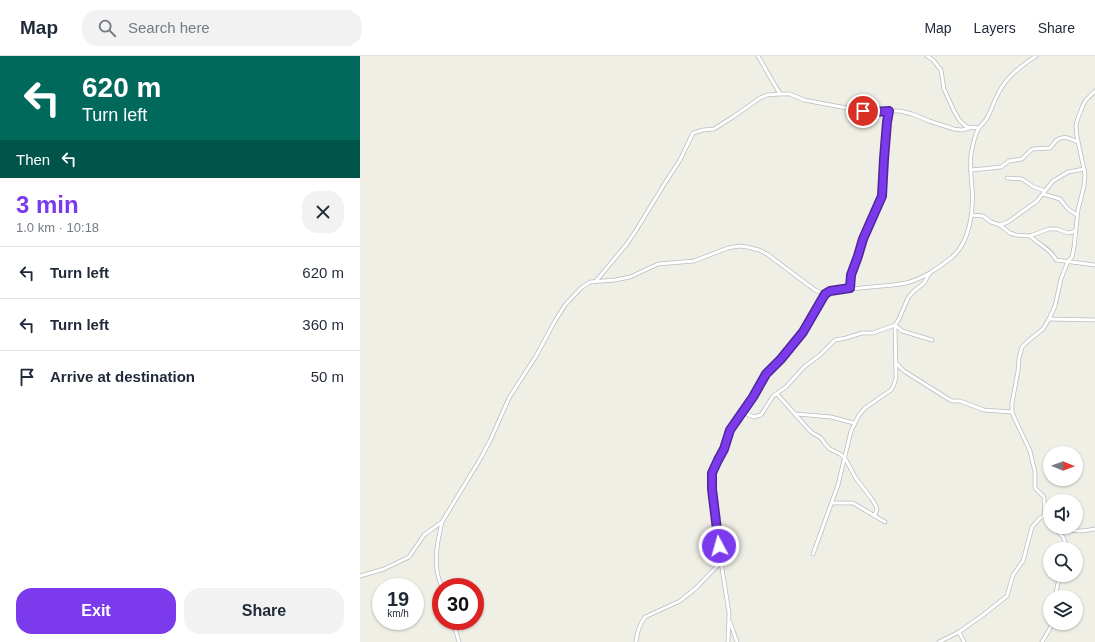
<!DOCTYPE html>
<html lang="en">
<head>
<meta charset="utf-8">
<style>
  :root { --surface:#fff; --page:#f2f2f3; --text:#1f2937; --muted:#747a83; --line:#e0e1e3; --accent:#7c3aed }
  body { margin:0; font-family:Helvetica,sans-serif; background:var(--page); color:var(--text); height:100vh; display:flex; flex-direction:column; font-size:15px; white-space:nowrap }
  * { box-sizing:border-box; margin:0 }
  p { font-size:13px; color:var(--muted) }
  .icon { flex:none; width:22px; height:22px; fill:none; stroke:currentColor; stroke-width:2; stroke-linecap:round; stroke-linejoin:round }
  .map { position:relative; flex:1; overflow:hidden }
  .side { display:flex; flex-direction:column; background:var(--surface); width:360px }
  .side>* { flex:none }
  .hud { background:#00695c; color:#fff; overflow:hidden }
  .needle { width:26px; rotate:91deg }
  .controls { position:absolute; left:683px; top:390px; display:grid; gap:8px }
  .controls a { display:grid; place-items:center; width:40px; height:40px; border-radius:50%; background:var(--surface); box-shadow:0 1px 3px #0004; font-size:20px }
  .speed { position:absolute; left:12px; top:522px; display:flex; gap:8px; font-size:20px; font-weight:700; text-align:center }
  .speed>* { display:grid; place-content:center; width:52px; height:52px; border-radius:50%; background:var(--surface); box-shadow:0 1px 3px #0004; line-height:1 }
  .speed small { font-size:10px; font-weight:400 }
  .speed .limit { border:6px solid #d22; background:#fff; color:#111 }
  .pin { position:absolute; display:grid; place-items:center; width:34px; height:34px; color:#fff; margin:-17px; border:2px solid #fff; border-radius:50%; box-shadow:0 1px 4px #0007 }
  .me { position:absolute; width:44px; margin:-22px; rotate:354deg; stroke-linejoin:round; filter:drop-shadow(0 0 3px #0008) }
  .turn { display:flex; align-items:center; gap:14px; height:84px; padding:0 16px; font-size:18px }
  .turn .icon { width:52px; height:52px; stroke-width:2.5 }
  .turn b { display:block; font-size:28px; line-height:34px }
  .then { display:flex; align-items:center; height:38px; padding:0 16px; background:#0003; gap:8px; font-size:15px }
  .round { display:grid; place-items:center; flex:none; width:42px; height:42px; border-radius:16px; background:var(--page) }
  .summary { display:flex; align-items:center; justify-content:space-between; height:68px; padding:0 16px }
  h1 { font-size:24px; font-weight:700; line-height:30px; color:var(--accent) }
  .button { display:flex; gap:8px; margin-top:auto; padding:8px 16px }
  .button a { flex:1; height:46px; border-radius:16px; background:var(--accent); color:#fff; font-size:16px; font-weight:700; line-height:46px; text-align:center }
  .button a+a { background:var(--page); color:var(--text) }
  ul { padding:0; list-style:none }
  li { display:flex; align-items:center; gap:12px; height:52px; padding:0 16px; border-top:1px solid var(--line) }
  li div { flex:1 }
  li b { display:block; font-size:15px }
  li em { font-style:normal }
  header { display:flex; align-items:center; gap:24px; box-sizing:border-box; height:56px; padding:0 20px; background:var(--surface); border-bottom:1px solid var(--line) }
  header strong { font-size:19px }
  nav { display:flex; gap:22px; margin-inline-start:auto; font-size:14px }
  .search { width:280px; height:36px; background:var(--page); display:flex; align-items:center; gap:10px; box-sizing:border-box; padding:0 14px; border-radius:16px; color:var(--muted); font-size:15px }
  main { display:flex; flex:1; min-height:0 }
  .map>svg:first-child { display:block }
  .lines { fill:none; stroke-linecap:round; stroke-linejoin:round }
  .minor-casing { stroke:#babcc1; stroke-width:4.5 }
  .minor { stroke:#fff; stroke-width:3 }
  .route-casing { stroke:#51269a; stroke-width:10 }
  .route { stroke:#7c3aed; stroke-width:7 }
</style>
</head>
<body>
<header>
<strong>Map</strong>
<div class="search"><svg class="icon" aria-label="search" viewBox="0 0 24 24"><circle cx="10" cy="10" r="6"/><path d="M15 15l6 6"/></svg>Search here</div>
<nav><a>Map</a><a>Layers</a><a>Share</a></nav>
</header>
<main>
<section class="side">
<div class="hud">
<div class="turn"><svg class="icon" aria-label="left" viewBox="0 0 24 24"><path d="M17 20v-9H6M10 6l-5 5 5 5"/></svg><div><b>620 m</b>Turn left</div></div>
<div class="then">Then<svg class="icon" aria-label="left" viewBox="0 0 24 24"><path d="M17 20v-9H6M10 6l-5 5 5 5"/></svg></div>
</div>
<div class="summary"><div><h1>3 min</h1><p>1.0 km · 10:18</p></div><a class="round"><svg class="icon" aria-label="close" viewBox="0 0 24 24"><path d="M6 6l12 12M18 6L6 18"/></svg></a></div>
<ul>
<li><svg class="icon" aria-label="left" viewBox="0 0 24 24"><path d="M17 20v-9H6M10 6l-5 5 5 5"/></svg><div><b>Turn left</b></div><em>620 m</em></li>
<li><svg class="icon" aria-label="left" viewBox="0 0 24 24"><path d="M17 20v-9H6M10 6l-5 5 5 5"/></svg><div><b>Turn left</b></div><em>360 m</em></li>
<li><svg class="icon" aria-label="arrive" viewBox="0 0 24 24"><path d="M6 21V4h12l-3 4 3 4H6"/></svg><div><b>Arrive at destination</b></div><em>50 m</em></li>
</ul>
<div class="button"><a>Exit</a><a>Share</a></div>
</section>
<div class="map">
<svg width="735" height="586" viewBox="0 0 735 586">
  <rect width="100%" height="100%" fill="#efefe6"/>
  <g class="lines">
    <g class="minor-casing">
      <g id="minor">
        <polyline points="398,0 420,38"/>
        <polyline points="567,0 573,4 581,14 584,33 594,55 600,65 607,71 618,72"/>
        <path d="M610,114L622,113L641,111L649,105L662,103L671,94L673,93L690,92C691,90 693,89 694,87C701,78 709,82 718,86"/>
        <polyline points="647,122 662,123 674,131 685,135"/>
        <polyline points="683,138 700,143 708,153 717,159"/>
        <polyline points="611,159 623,160 631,166 640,169 650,177 656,179 670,180 689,173 697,173 708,177 713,176 716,174"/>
        <polyline points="640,169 648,166 677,145 693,125 708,116 724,113"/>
        <path d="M670,180C678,188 691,193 696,204L735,209"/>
        <polyline points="236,225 266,189 275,176 305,127 320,104 333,77 343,74 354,73 373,61 400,42 407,39 420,38 430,38 444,44 503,55 540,55 552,58 569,65 594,73 602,74 610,72"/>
        <polyline points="490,232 491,219 498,200 503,183 522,140 524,103 527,66 529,55"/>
        <polyline points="689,263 735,264"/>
        <polyline points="535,269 542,275 572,284"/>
        <polyline points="536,307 544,315 590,344 593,345 600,345 624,354 652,356"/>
        <polyline points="417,338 451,376 461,382 465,388 470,393 480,398 485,402 495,421 511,442 516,450 517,454 514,460"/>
        <polyline points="382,356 394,361 401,359 408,348 413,340 426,331 444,311 460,299 475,284 486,282 502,277 513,277 535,269 539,263 548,242 554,235 564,227 569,218"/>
        <polyline points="436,358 471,361 494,367"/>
        <polyline points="472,447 493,447 525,466"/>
        <polyline points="690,467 685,459 684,441 675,432 675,416 670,395 654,361 652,356 652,347 658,315 659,302 662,291 668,285 683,273 689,263 695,250 701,223 708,205 712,201 714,191 718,154 724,130 725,118 717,81 716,69 718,62 723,49 726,44 735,35"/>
        <polyline points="694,471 703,481 708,493"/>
        <path d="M705,471C715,477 724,475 735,473"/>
        <path d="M453,498L478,429L491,375L499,359L505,352L531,334C534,330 535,327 536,321L535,269"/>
        <polyline points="0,520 24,513 49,501 64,479 82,466 119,405 130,385 149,342 176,300 195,265 205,249 221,232 230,226 255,224 270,221 298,208 334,205 368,192 379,190 387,191 399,194 407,198 455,234 465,238"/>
        <path d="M82,531C72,511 77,487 82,466"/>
        <polyline points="695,541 698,527 704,519"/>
        <polyline points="93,565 99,586"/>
        <polyline points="370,566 377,586"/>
        <polyline points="599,576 604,586"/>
        <path d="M276,586C277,576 279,569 285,561L320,545L336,532L361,506"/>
        <path d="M368,586L369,557L361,506L358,474L353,443L352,433L353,417L358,404L364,393L369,378L374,367L393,341L406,318L421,303L443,276L465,238C476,232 489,233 501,232C516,230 532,230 546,227C563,223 578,212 591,202C610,187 614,154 612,132C611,120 610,110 611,98C613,90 614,79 619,72C622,68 626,65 628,60C632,53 634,45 638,38C646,21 661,10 676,0"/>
        <polyline points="579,586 599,576 623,559 647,540 653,519 663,505 672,471 679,463 685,459"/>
        <polyline points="682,586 693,567"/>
      </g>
    </g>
    <use href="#minor" class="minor"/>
  </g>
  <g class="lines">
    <g class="route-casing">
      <polyline id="route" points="359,490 352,433 352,417 358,404 364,393 370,374 393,341 406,318 421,303 443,276 465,238 470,235 490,232 491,219 498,200 503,183 522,140 524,103 527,66 529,55 513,56 503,55"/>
    </g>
    <use href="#route" class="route"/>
  </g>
</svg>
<div class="controls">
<a><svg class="needle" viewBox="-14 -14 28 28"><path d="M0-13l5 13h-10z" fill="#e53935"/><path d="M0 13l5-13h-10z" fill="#747a83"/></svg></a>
<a><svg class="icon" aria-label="sound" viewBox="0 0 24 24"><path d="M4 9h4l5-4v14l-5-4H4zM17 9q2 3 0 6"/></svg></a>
<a><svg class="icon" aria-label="search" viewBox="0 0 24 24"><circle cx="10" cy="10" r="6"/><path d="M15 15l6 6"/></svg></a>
<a><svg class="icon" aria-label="layers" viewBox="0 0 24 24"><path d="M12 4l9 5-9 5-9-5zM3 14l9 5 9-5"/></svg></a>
</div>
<div class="speed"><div>19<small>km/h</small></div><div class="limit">30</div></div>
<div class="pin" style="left:503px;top:55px;background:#d93025"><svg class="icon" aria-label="arrive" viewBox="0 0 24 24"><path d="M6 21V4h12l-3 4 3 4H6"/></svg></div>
<svg class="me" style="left:359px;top:490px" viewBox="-20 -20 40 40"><circle r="17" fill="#7c3aed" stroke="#fff" stroke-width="3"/><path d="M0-11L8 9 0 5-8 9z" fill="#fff"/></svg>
</div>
</main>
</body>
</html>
